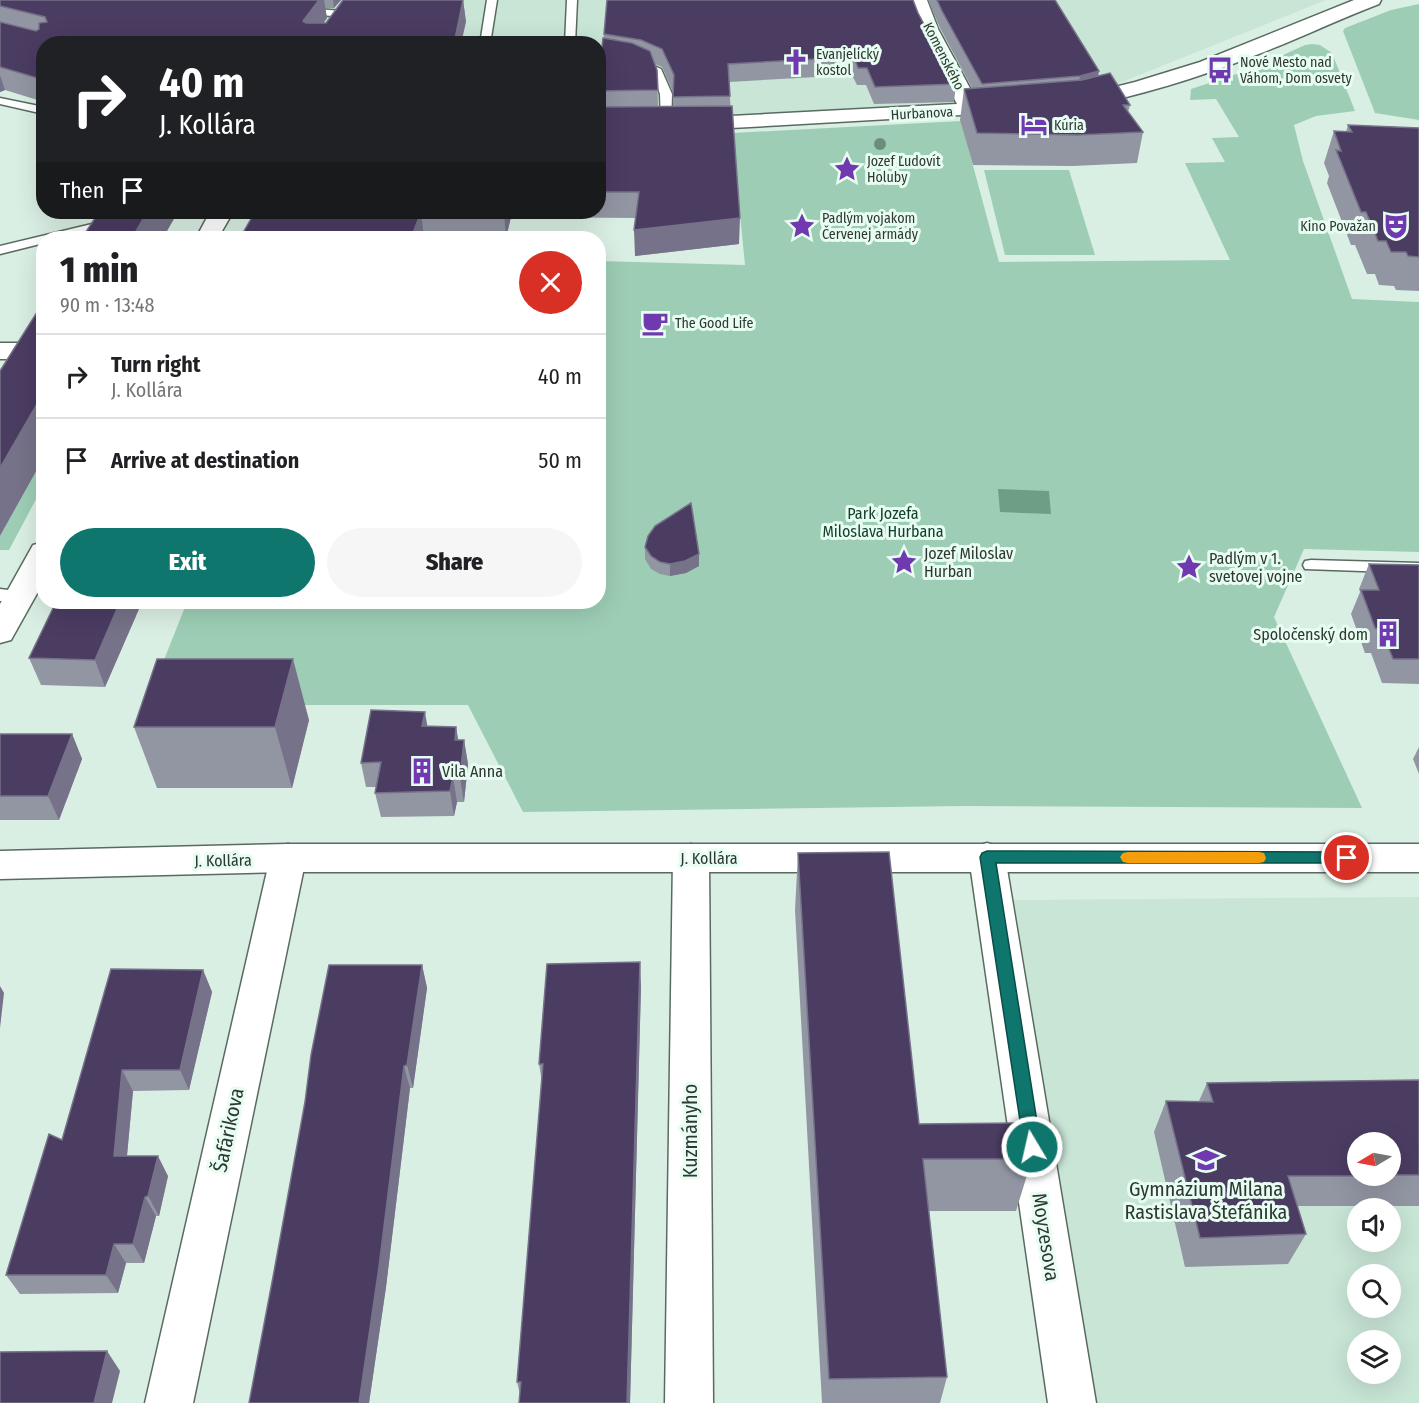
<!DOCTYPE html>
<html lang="en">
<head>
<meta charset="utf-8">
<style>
  :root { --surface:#fff; --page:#f6f6f6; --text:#202124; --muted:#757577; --line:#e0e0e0; --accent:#0f766e }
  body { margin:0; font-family:"Fira Sans Condensed",sans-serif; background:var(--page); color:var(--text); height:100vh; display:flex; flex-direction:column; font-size:22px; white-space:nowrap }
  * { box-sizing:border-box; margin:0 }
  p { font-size:20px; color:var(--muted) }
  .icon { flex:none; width:33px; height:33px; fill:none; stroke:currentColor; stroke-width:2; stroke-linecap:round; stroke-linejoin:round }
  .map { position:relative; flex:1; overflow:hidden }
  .panel { position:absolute; left:36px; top:231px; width:570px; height:378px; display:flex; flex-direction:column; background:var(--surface); border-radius:24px; box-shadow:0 6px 24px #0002 }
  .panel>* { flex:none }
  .banner { position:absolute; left:36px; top:36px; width:570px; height:183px; border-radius:24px; box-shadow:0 6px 24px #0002; background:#202124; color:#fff; overflow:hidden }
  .needle { width:39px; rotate:260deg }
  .tools { position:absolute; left:1347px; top:1132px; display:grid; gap:12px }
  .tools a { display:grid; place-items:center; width:54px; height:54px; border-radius:50%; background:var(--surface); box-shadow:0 6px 24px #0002; font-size:30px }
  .pin { position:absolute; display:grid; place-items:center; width:51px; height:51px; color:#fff; margin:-26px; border:3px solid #fff; border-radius:50%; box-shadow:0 2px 6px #0007 }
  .me { position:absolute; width:66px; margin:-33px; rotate:351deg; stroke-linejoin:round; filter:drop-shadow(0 0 4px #0008) }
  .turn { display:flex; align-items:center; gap:21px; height:126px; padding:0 24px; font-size:27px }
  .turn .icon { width:78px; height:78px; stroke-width:2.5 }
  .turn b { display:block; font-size:42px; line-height:51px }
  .then { display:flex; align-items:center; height:57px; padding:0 24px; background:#0003; gap:12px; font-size:22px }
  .round { display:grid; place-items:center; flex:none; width:63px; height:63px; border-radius:32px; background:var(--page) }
  .overview { display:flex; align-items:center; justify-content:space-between; height:102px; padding:0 24px }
  h1 { font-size:36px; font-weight:800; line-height:45px }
  .primary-button { display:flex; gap:12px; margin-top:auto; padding:12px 24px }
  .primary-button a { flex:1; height:69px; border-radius:36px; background:var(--accent); color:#fff; font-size:24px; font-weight:800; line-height:69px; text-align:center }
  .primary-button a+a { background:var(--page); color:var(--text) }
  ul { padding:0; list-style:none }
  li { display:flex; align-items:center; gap:18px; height:84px; padding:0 24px; border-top:2px solid var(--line) }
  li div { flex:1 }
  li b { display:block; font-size:22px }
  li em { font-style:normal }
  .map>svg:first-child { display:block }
  .built { fill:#c8e5d6; fill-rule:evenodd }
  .green { fill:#9dceb5 }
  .water { fill:#6d9f86 }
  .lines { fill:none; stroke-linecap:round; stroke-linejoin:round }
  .lane-casing { stroke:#596b61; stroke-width:3 }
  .street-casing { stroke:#596b61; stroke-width:3 }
  .secondary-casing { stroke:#596b61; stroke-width:3 }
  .lane { fill:#fff; fill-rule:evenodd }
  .street { fill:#fff; fill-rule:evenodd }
  .secondary { fill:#fff; fill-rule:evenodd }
  .tree { fill:#6c8d7e }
  .wall { fill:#9296a3; fill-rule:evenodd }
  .shaded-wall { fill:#767289 }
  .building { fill:#4b3c62; stroke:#767289; stroke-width:1.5 }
  .route { fill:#0f766e; stroke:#0a4d48; stroke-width:1.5 }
  .slow { fill:#f59e0b }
  .labels { text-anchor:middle; stroke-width:6; stroke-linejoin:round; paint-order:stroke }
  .far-poi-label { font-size:14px; fill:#2f3733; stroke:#e7fdf1; text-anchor:start }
  .far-street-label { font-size:14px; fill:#2f3733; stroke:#e7fdf1 }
  .park-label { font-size:16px; fill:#123c2b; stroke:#e7fdf1 }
  .poi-label { font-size:16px; fill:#2f3733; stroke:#e7fdf1; text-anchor:start }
  .street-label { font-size:16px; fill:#2f3733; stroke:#e7fdf1 }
  .near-street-label { font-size:20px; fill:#2f3733; stroke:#e7fdf1 }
  .near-poi-label { font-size:20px; fill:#2f3733; stroke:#e7fdf1 }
</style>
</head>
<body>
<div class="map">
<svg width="1419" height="1403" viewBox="0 0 1419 1403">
  <rect width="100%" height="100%" fill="#daefe4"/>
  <g class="built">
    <polygon points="0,0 1326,0 1080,99 992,108 763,114 599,113 598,44 44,43"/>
    <path d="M1419,897V1403H1096L1009,900ZM1358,1143H1390V1176H1358ZM1358,1209H1390V1242H1358ZM1358,1275H1390V1308H1358ZM1358,1341H1390V1374H1358Z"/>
  </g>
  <g class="green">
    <polygon points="1419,4 1419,120 1375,113 1343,31 1345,28 1391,10"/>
    <polygon points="1312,44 1320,45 1332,53 1355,111 1316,116 1294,125 1303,161 1352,299 1419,302 1419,552 1304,549 1274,617 1362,808 964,806 523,812 468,705 146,705 187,602 598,602 599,261 745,265 732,133 961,121 999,262 1230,260 1185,163 1225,162 1212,138 1239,137 1216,99 1190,100 1191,89 1255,68 1305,45"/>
    <polygon points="984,170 1069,170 1095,255 1005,255"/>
    <polygon points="43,457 43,486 9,550 0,550 0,536"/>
  </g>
  <polygon class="water" points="998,489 1049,491 1051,514 1000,512"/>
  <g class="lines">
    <g class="lane-casing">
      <g id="lane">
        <polygon points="487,0 497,0 490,44 480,44"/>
        <polygon points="567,0 577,0 575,44 565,44"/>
        <polygon points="301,8 344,11 349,14 344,17 297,13 297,9"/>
        <polygon points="598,52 641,60 661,69 672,94 671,126 663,126 661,124 660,94 652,73 634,65 598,58"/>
        <polygon points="0,98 44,107 44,114 0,104"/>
        <polygon points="102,212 114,212 106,229 61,238 44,238 44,243 0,254 0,246 96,223"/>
        <polygon points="1311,560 1419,563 1419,573 1305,569 1303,565 1305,561"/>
        <polygon points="0,589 25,592 27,596 25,600 0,601"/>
      </g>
    </g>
    <g class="street-casing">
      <g id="street">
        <polygon points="909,0 927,0 938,29 978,103 1014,104 1018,108 1014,112 731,128 598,130 598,118 731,116 957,104 918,29"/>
        <path d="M1354,0H1381L1379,4C1337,20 1298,39 1256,55C1198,78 1138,96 1077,108L1070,106L1067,102L1070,98L1135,82L1200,62Z"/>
        <polygon points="210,212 233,212 218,238 196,238"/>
        <rect x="0" y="343" width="44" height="16"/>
        <polygon points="44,542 44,581 11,640 0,643 0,604 33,545"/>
        <polygon points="987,843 1000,847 1005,857 1096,1403 1048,1403 969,857 974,847"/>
        <polygon points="288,844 301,848 306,858 193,1403 145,1403 270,858 275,848"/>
        <polygon points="691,844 704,848 709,858 713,1403 665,1403 673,858 678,848"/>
      </g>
    </g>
    <g class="secondary-casing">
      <polygon id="secondary" points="288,844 1419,844 1419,872 288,872 0,879 0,851"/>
    </g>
    <use href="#lane" class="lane"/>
    <use href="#street" class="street"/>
    <use href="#secondary" class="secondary"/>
  </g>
  <circle class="tree" cx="880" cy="144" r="6"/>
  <g class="wall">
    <polygon points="0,0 341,0 334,8 325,8 327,18 323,23 463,0 466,22 44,44 44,102 5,90 0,92"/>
    <polygon points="928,0 1055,0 1098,76 1130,105 1128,112 1143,132 1137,163 1073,166 973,165 960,120 964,89 972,88 940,28"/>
    <path d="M918,13L956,84L954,102L874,104L866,85H857L852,75L729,82L739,244L635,256L636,218L511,217L506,238H240L255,212H598V56H601L604,34ZM655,64L662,67L673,92V106H658L657,70Z"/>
    <polygon points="1348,125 1419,128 1419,291 1396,290 1394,286 1379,285 1375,274 1367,274 1355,245 1351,245 1327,183 1329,176 1324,163 1334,131 1346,132"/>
    <polygon points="645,547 699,554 699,566 686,573 670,576 660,574 651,569 645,559"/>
    <polygon points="1369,564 1419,565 1419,684 1382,683 1371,653 1365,653 1351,614 1360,592 1359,589"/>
    <polygon points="142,602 105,687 41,685 29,658"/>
    <polygon points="309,720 292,788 157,788 134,727"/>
    <polygon points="428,727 456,727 458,740 464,740 468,764 464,802 457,802 454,816 381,817 375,793 376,787 366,787 361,763"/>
    <polygon points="0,734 72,734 82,759 59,820 0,820"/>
    <polygon points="1419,747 1419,774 1413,759"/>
    <polygon points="798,853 919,1124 1032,1159 1016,1211 929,1211 947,1377 940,1403 822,1403 795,910"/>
    <polygon points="422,965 427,988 413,1088 410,1088 386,1287 369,1403 249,1403"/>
    <polygon points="203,970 212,992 189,1090 133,1091 127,1156 168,1176 159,1216 156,1216 144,1263 126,1263 118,1293 20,1294 6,1275 62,1140"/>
    <polygon points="641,986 630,1403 519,1403 520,1394 517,1382 542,1082 539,1064"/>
    <path d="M1419,1080V1206H1297L1306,1234L1288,1264L1185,1267L1154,1132L1166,1101H1199L1207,1083ZM1390,1143V1176H1358Z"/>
  </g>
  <g class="shaded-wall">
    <polygon points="319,0 324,0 327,18 308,44 303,21"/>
    <polygon points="333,0 341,0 334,8"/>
    <polygon points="463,0 466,22 461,44 454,44"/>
    <polygon points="1099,71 1096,89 1077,94 1080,76"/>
    <polygon points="0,75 5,90 0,92"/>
    <polygon points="147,212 178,212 163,238 132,238"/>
    <polygon points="421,212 424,238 411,238"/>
    <polygon points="504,212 510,212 511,217 506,238"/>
    <polygon points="740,218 739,244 635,256 634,230"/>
    <polygon points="44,392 44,457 0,536 0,468"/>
    <polygon points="699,554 699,566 686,573 670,576 670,564"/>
    <polygon points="120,602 142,602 105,687 95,660"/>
    <polygon points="293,659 309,720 292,788 275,727"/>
    <polygon points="425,712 429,736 422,726"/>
    <polygon points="456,727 460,751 455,740"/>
    <polygon points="72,734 82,759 59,820 48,796"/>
    <polygon points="464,740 468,764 464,802 460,778"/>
    <polygon points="453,777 457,802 454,816 450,791"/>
    <polygon points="640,962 641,986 630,1403 627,1403"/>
    <polygon points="422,965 427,988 413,1088 407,1065"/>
    <polygon points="203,970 212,992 189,1090 180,1070"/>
    <polygon points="0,986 4,993 0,1028"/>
    <polygon points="404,1066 410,1088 386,1287 369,1403 359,1403"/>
    <polygon points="122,1070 133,1091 125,1176 114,1156"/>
    <polygon points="158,1156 168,1176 159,1216 148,1196"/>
    <polygon points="145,1197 156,1216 144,1263 133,1244"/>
    <polygon points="114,1244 126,1263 118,1293 106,1275"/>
    <polygon points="107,1351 120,1371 112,1403 94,1403"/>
  </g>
  <g class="building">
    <polygon points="0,0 319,0 303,21 306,23 326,23 343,0 463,0 454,44 44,44 44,80 0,67 0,22 36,31 39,29 39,23 47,22 45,17 0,6"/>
    <polygon points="607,0 913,0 918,13 956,84 875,87 867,68 858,68 854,57 728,64 730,96 673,97 674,75 662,49 641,40 604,34"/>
    <polygon points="937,0 1055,0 1099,71 1080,76 982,84 942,11"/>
    <polygon points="603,38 632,43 650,51 657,70 658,90 598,91 598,56 601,56"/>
    <polygon points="1110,73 1130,105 1123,105 1143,132 1078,135 977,133 964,89 1082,80"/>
    <polygon points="732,106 740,218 634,230 639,192 598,192 598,107"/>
    <polygon points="1348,125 1419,128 1419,257 1408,256 1406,252 1391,252 1386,241 1378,241 1366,212 1361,212 1336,150 1341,151 1334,131 1352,132"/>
    <polygon points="99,212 147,212 132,238 82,238"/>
    <polygon points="255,212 504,212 504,213 421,212 411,238 240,238"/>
    <polygon points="44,301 44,392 0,468 0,371"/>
    <polygon points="691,503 699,554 685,561 670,564 660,562 651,556 645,547 648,536 655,526"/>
    <polygon points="1369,564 1419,565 1419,659 1393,659 1381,629 1375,628 1361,590 1379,590"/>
    <polygon points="56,602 120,602 95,660 29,658"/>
    <polygon points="157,659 293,659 275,727 134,727"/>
    <polygon points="371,710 425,712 422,726 456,727 455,740 464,740 460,778 453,777 450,791 375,793 381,762 361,763"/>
    <polygon points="0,734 72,734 48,796 0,796"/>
    <polygon points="889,852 919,1124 1027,1123 1032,1159 923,1159 947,1377 829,1379 798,853"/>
    <polygon points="640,962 627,1403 519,1403 521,1382 517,1382 543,1064 539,1064 547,964"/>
    <polygon points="329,965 422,965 407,1065 404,1066 379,1267 359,1403 249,1403 273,1277 305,1102 311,1055"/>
    <polygon points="111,969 203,970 180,1070 122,1070 114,1156 158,1156 148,1196 145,1197 133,1244 114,1244 106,1275 6,1275 49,1134 62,1140"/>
    <polygon points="1419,1080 1419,1175 1390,1175 1390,1143 1358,1143 1358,1176 1288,1176 1306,1234 1200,1238 1166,1101 1213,1102 1207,1083"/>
    <polygon points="107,1351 94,1403 0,1403 0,1352"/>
  </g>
  <polygon class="route" points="987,851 1347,852 1352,853 1354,858 1352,862 1347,863 996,863 1041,1147 1039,1153 1032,1155 1026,1153 1024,1147 980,857 982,853"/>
  <polygon class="slow" points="1128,852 1259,852 1264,853 1266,858 1264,862 1259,863 1128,863 1123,862 1120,857 1123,853"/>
  <defs>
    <g id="church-bare" transform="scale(2.07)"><path d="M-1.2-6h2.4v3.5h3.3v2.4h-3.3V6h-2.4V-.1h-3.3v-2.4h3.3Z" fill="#7139b0" stroke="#e7fdf1" stroke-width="2.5" paint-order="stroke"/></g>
    <g id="bus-bare" transform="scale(2.07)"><path d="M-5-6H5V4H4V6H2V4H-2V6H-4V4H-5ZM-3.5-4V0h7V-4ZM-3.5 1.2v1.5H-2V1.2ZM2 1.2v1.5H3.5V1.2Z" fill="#7139b0" stroke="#e7fdf1" stroke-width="2.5" paint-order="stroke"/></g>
    <g id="hotel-bare" transform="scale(2.07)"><path d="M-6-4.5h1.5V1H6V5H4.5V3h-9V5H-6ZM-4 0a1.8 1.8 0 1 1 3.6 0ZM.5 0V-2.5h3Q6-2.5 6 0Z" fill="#7139b0" stroke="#e7fdf1" stroke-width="2.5" paint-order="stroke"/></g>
    <g id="sight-bare" transform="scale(2.07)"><path d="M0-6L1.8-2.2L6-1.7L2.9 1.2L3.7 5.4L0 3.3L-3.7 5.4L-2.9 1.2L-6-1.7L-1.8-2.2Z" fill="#7139b0" stroke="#e7fdf1" stroke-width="2.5" paint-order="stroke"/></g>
    <g id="theatre-bare" transform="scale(2.07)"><path d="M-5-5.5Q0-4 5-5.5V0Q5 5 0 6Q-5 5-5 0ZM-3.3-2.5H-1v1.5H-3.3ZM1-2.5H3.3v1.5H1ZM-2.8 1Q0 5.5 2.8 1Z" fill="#7139b0" stroke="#e7fdf1" stroke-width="2.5" paint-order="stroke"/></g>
    <g id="cafe-bare" transform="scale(2.07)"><path d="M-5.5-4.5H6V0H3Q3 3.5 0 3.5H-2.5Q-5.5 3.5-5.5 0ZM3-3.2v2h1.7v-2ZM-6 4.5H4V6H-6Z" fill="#7139b0" stroke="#e7fdf1" stroke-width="2.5" paint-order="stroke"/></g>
    <g id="building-bare" transform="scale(2.07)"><path d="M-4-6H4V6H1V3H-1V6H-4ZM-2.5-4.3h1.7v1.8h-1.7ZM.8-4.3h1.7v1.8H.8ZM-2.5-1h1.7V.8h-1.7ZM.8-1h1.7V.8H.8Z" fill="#7139b0" stroke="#e7fdf1" stroke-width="2.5" paint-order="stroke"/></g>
    <g id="university-bare" transform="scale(2.07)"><path d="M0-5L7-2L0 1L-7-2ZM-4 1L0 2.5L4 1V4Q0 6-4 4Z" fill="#7139b0" stroke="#e7fdf1" stroke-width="2.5" paint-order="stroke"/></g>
  </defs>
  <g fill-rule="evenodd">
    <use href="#church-bare" x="796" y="62"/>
    <use href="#bus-bare" x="1220" y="70"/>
    <use href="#hotel-bare" x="1034" y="125"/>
    <use href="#sight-bare" x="847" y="169"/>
    <use href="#sight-bare" x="802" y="226"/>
    <use href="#theatre-bare" x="1396" y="226"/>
    <use href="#cafe-bare" x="655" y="323"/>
    <use href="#sight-bare" x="904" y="562"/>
    <use href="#sight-bare" x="1189" y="567"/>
    <use href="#building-bare" x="1388" y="634"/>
    <use href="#building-bare" x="422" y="771"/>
    <use href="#university-bare" x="1206" y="1160"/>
  </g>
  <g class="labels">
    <g class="far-poi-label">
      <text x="816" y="59">Evanjelický<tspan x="816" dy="16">kostol</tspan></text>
      <text x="1240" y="67">Nové Mesto nad<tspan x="1240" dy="16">Váhom, Dom osvety</tspan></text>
      <text x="1054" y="130">Kúria</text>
      <text x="867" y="166">Jozef Ľudovít<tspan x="867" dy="16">Holuby</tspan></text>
      <text x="822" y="223">Padlým vojakom<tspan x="822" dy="16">Červenej armády</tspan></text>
      <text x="1376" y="231" text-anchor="end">Kino Považan</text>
      <text x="675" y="328">The Good Life</text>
    </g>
    <g class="far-street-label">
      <text transform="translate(944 56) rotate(63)" y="5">Komenského</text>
      <text transform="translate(922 113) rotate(-3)" y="5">Hurbanova</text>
    </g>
    <g class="park-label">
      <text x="883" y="519">Park Jozefa<tspan x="883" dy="18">Miloslava Hurbana</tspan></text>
    </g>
    <g class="poi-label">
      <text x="924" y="559">Jozef Miloslav<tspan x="924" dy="18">Hurban</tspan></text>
      <text x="1209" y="564">Padlým v 1.<tspan x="1209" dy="18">svetovej vojne</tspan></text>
      <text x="1368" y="640" text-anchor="end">Spoločenský dom</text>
      <text x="442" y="777">Vila Anna</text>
    </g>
    <g class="street-label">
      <text x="709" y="864">J. Kollára</text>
      <text transform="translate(223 860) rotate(-1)" y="6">J. Kollára</text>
    </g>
    <g class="near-street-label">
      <text transform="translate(228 1130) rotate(-78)" y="7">Šafárikova</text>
      <text transform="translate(690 1131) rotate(-90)" y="7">Kuzmányho</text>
      <text transform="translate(1046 1237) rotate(81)" y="7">Moyzesova</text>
    </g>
    <g class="near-poi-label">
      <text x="1206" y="1196">Gymnázium Milana<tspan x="1206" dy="23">Rastislava Štefánika</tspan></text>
    </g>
  </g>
</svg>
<div class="tools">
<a><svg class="needle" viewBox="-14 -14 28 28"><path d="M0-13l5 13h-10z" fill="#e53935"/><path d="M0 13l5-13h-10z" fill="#757577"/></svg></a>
<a><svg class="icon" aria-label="sound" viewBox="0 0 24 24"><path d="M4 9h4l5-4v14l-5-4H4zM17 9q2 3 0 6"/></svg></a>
<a><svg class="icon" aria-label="search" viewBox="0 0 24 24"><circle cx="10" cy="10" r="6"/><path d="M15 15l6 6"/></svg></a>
<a><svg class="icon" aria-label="layers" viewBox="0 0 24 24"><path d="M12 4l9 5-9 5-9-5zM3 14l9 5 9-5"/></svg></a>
</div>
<div class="pin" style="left:1347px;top:858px;background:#d93025"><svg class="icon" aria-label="arrive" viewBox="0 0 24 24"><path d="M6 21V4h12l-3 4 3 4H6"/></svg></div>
<svg class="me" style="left:1032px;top:1147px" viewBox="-20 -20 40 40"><circle r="17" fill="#0f766e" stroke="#fff" stroke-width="3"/><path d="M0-11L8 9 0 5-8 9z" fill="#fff"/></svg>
<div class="banner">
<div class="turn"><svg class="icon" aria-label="right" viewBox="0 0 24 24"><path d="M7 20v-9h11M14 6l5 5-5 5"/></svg><div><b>40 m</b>J. Kollára</div></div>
<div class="then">Then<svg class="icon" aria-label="arrive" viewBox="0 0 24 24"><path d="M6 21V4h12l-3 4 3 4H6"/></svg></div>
</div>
<section class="panel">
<div class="overview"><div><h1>1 min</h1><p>90 m · 13:48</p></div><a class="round" style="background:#d93025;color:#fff"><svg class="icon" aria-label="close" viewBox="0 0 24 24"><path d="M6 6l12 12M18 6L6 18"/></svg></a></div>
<ul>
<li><svg class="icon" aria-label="right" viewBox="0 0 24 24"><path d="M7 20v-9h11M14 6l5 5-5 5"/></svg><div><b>Turn right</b><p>J. Kollára</p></div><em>40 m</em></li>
<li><svg class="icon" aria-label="arrive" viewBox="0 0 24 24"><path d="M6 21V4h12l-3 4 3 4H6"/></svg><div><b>Arrive at destination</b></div><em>50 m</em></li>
</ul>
<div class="primary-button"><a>Exit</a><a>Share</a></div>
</section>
</div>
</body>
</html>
